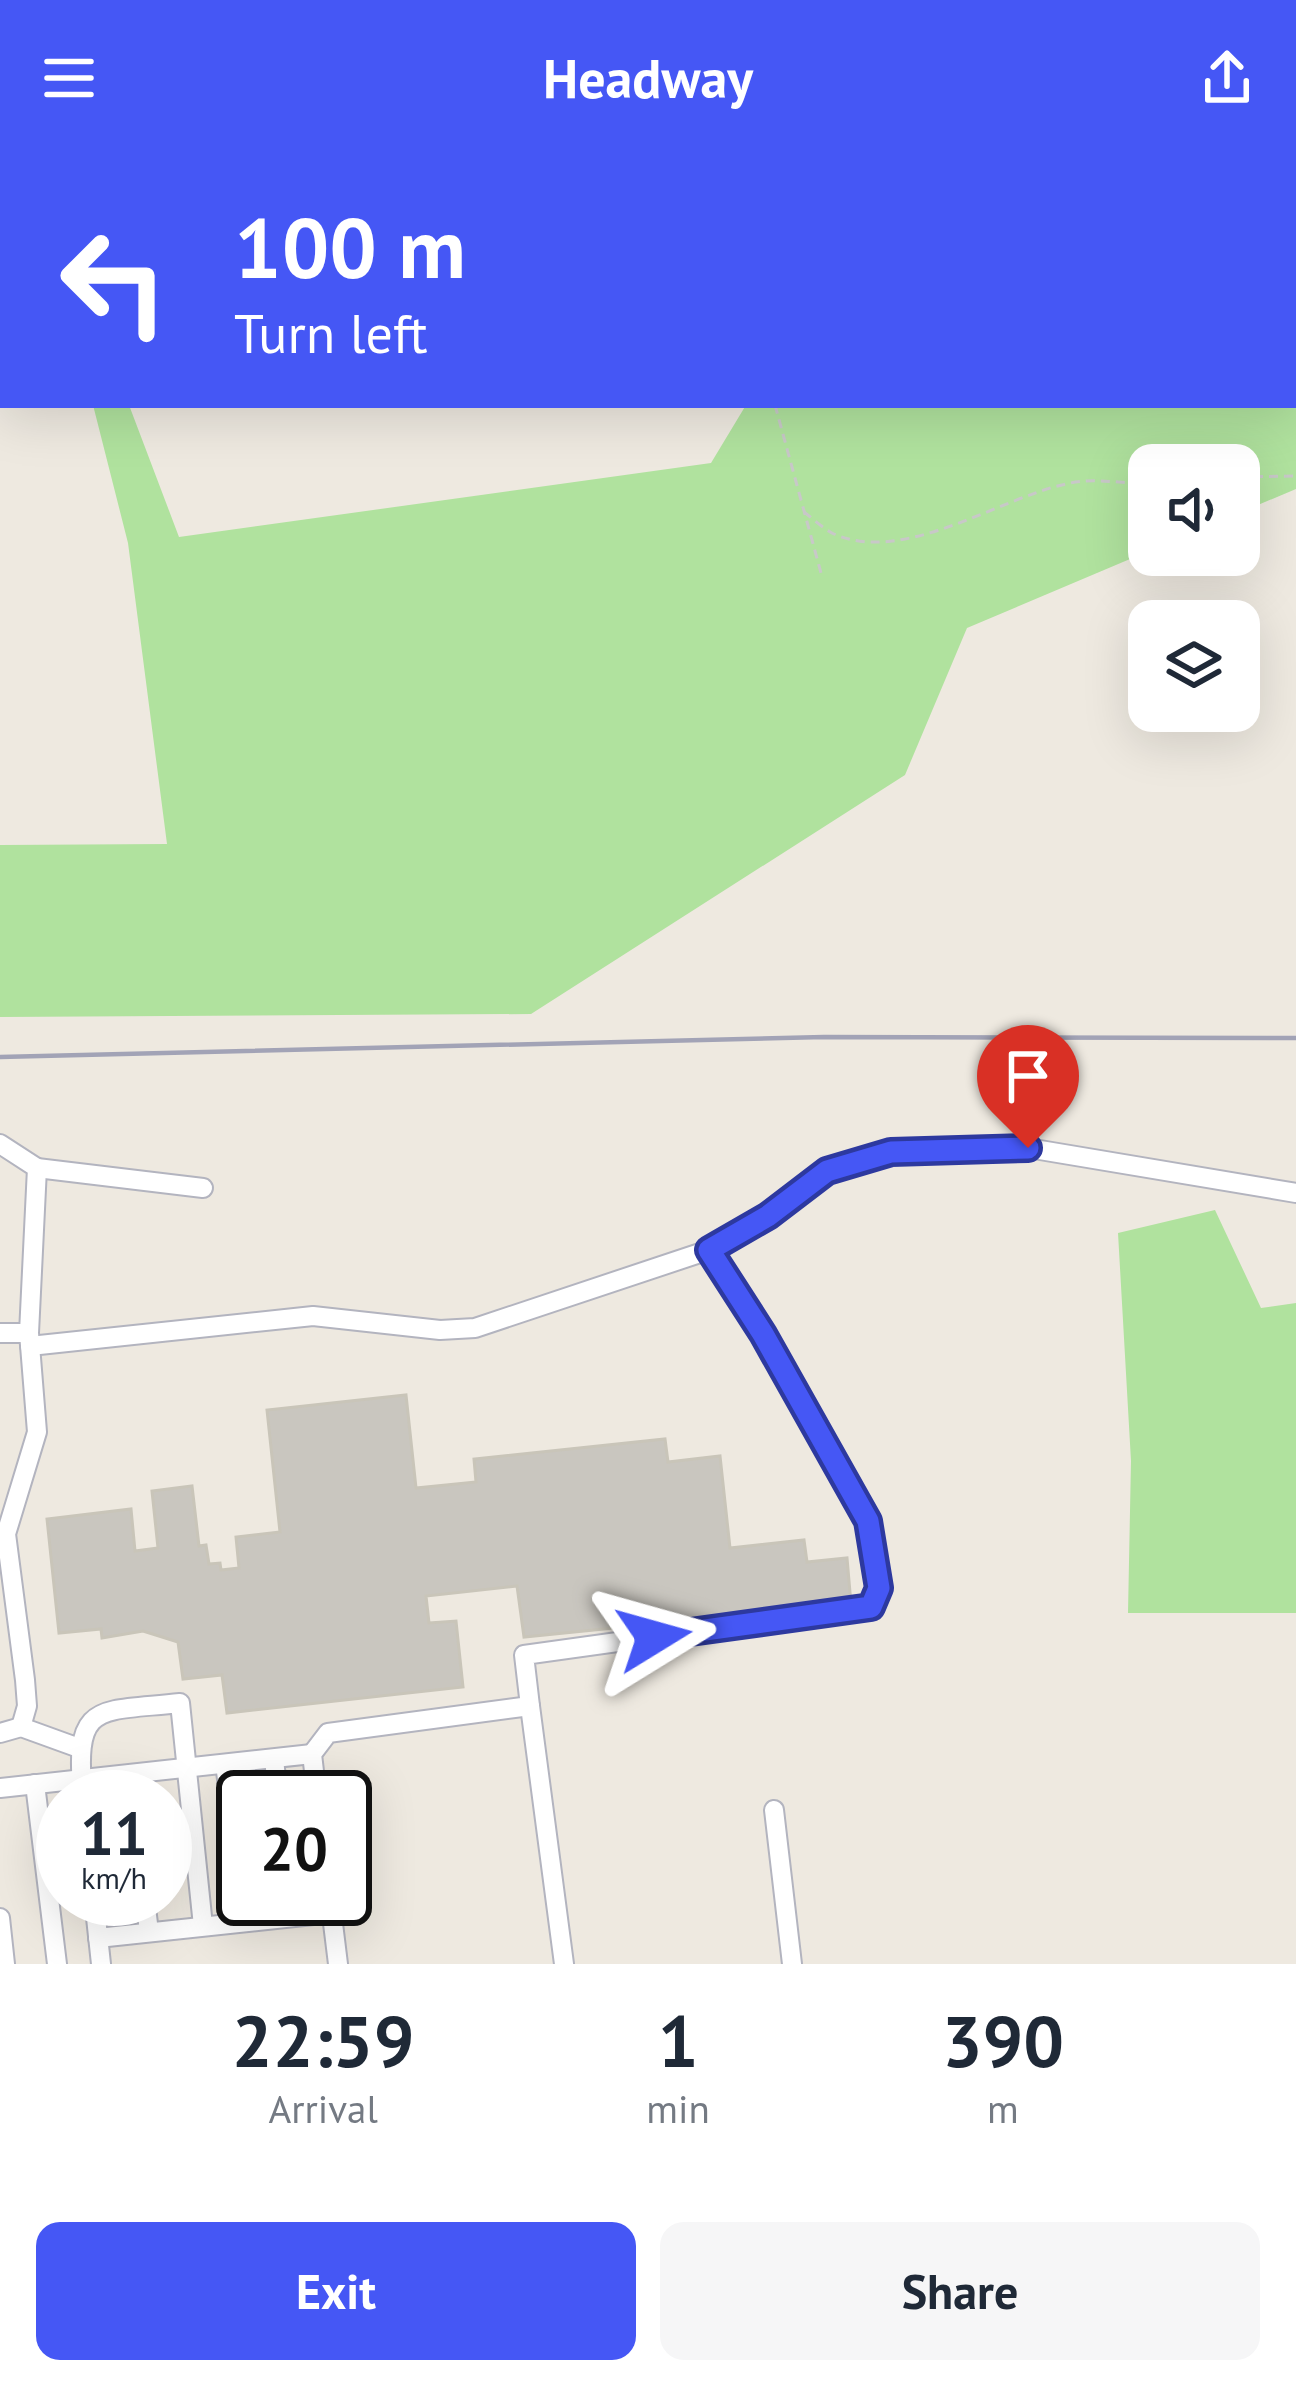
<!DOCTYPE html>
<html lang="en">
<head>
<meta charset="utf-8">
<style>
  :root { --surface:#fff; --page:#f6f6f7; --text:#1f2937; --muted:#747a83; --accent:#4557f5 }
  body { margin:0; font-family:"PT Sans",sans-serif; background:var(--page); color:var(--text); height:100vh; display:flex; flex-direction:column; font-size:45px; white-space:nowrap }
  * { box-sizing:border-box; margin:0 }
  p { font-size:39px; color:var(--muted) }
  .icon { flex:none; width:66px; height:66px; fill:none; stroke:currentColor; stroke-width:2; stroke-linecap:round; stroke-linejoin:round }
  .map { position:relative; height:1808px; overflow:hidden }
  .drawer { display:flex; flex-direction:column; background:var(--surface); flex:1 }
  .drawer>* { flex:none }
  .top-card { position:absolute; left:0px; top:0px; width:1296px; height:252px; box-shadow:0 12px 48px #0002; background:#4557f5; color:#fff; overflow:hidden }
  .buttons { position:absolute; left:1128px; top:288px; display:grid; gap:24px }
  .buttons a { display:grid; place-items:center; width:132px; height:132px; border-radius:24px; background:var(--surface); box-shadow:0 12px 48px #0002; font-size:60px }
  .speed { position:absolute; left:36px; top:1614px; display:flex; gap:24px; font-size:60px; font-weight:700; text-align:center }
  .speed>* { display:grid; place-content:center; width:156px; height:156px; border-radius:50%; background:var(--surface); box-shadow:0 12px 48px #0002; line-height:1 }
  .speed small { font-size:30px; font-weight:400 }
  .speed .limit { border:6px solid #111; border-radius:18px; background:#fff; color:#111 }
  .pin { position:absolute; display:grid; place-items:center; width:102px; height:102px; color:#fff; margin:-123px -51px; border-radius:50% 50% 50% 0; rotate:-45deg; box-shadow:0 0 12px #0007 }
  .pin .icon { rotate:45deg }
  .me { position:absolute; width:132px; margin:-66px; rotate:82deg; stroke-linejoin:round; filter:drop-shadow(0 0 9px #0008) }
  .turn { display:flex; align-items:center; gap:42px; height:252px; padding:0 36px; font-size:54px }
  .turn .icon { width:156px; height:156px; stroke-width:2.5 }
  .turn b { display:block; font-size:84px; line-height:102px }
  .eta { display:flex; justify-content:space-evenly; align-items:center; height:204px; text-align:center }
  .eta b { font-size:72px; font-weight:800; line-height:84px }
  .primary-button { display:flex; gap:24px; margin-top:auto; padding:24px 36px }
  .primary-button a { flex:1; height:138px; border-radius:24px; background:var(--accent); color:#fff; font-size:48px; font-weight:800; line-height:138px; text-align:center }
  .primary-button a+a { background:var(--page); color:var(--text) }
  header { display:flex; justify-content:space-between; align-items:center; height:156px; padding:0 36px; background:var(--accent); color:#fff; font-size:54px; font-weight:800 }
  .map>svg:first-child { display:block }
  .green { fill:#b0e29e }
  .building { fill:#c9c6bf; stroke:#c9c5b9; stroke-width:3 }
  .lines { fill:none; stroke-linecap:round; stroke-linejoin:round }
  .minor-casing { stroke:#b3b4bf; stroke-width:22 }
  .path { stroke:#c8c8c8; stroke-width:3; stroke-dasharray:9 6; stroke-linecap:butt }
  .minor { stroke:#fff; stroke-width:18 }
  .rail { stroke:#a2a3b6; stroke-width:4.5 }
  .route-casing { stroke:#2d399f; stroke-width:30 }
  .route { stroke:#4557f5; stroke-width:21 }
</style>
</head>
<body>
<header><svg class="icon" aria-label="menu" viewBox="0 0 24 24"><path d="M4 6h16M4 12h16M4 18h16"/></svg>Headway<svg class="icon" aria-label="share" viewBox="0 0 24 24"><path d="M12 15V3M7 8l5-5 5 5M5 13v7h14v-7"/></svg></header>
<div class="map">
<svg width="1296" height="1808" viewBox="0 0 1296 1808">
  <rect width="100%" height="100%" fill="#eee9e0"/>
  <g class="green">
    <polygon points="1293,56 1296,56 1296,333 1239,357 1239,309 1149,309 1149,395 967,472 905,619 531,858 0,861 0,689 167,688 128,387 93,249 129,249 179,381 711,307 746,249 1293,249"/>
    <polygon points="1215,1054 1261,1152 1296,1147 1296,1457 1128,1457 1131,1305 1118,1077"/>
  </g>
  <polygon class="building" points="406,1239 416,1332 476,1326 474,1303 665,1283 668,1306 720,1300 730,1392 804,1384 807,1406 847,1402 851,1448 524,1481 517,1430 426,1440 429,1467 456,1465 463,1531 227,1557 222,1519 183,1523 178,1486 143,1475 102,1482 101,1473 59,1477 47,1363 131,1353 135,1395 158,1392 152,1335 192,1330 199,1390 206,1389 209,1408 220,1407 221,1414 239,1412 236,1381 280,1376 267,1254"/>
  <g class="lines">
    <g class="minor-casing">
      <g id="minor">
        <polyline points="128,0 128,3"/>
        <polyline points="280,3 305,0"/>
        <polyline points="0,36 3,36"/>
        <polyline points="0,988 37,1012 29,1177 37,1276 6,1378 25,1524 27,1550 21,1571"/>
        <polyline points="37,1012 203,1032"/>
        <polyline points="0,1177 29,1177"/>
        <polyline points="30,1190 313,1160 440,1174 475,1172 709,1094 768,1060 828,1015 891,996 1028,992 1296,1037"/>
        <polyline points="530,1550 564,1808"/>
        <polyline points="0,1577 21,1571 79,1592"/>
        <polyline points="274,1603 278,1641"/>
        <polyline points="225,1608 246,1766"/>
        <polyline points="35,1628 57,1808"/>
        <polyline points="0,1632 312,1598"/>
        <path d="M83,1641C73,1544 98,1556 180,1547L203,1770"/>
        <polyline points="317,1641 312,1598 328,1577 530,1550 524,1499 870,1451 879,1432 869,1365 762,1177 709,1094"/>
        <polyline points="774,1654 792,1808"/>
        <polyline points="94,1743 101,1808"/>
        <polyline points="145,1743 149,1776"/>
        <polyline points="330,1743 338,1808"/>
        <polyline points="0,1762 5,1808"/>
        <polyline points="98,1782 332,1757"/>
      </g>
    </g>
    <g class="path">
      <polyline points="719,0 719,3"/>
      <polyline points="775,249 821,417"/>
      <polyline points="1239,321 1296,320"/>
      <path d="M804,356C813,363 824,373 834,378C904,409 999,342 1066,328C1094,321 1120,328 1149,327"/>
    </g>
    <use href="#minor" class="minor"/>
    <polyline class="rail" points="0,901 824,881 1296,882"/>
  </g>
  <g class="lines">
    <g class="route-casing">
      <polyline id="route" points="654,1481 871,1451 879,1432 868,1365 763,1178 709,1094 768,1060 827,1015 891,996 1028,992"/>
    </g>
    <use href="#route" class="route"/>
  </g>
</svg>
<div class="buttons">
<a><svg class="icon" aria-label="sound" viewBox="0 0 24 24"><path d="M4 9h4l5-4v14l-5-4H4zM17 9q2 3 0 6"/></svg></a>
<a><svg class="icon" aria-label="layers" viewBox="0 0 24 24"><path d="M12 4l9 5-9 5-9-5zM3 14l9 5 9-5"/></svg></a>
</div>
<div class="speed"><div>11<small>km/h</small></div><div class="limit">20</div></div>
<div class="pin" style="left:1028px;top:992px;background:#d93025"><svg class="icon" aria-label="arrive" viewBox="0 0 24 24"><path d="M6 21V4h12l-3 4 3 4H6"/></svg></div>
<svg class="me" style="left:654px;top:1481px" viewBox="-20 -20 40 40"><path d="M0-17L14 15 0 8-14 15z" fill="#4557f5" stroke="#fff" stroke-width="4"/></svg>
<div class="top-card">
<div class="turn"><svg class="icon" aria-label="left" viewBox="0 0 24 24"><path d="M17 20v-9H6M10 6l-5 5 5 5"/></svg><div><b>100 m</b>Turn left</div></div>
</div>
</div>
<section class="drawer">
<div class="eta">
<div><b>22:59</b><p>Arrival</p></div>
<div><b>1</b><p>min</p></div>
<div><b>390</b><p>m</p></div>
</div>
<div class="primary-button"><a>Exit</a><a>Share</a></div>
</section>
</body>
</html>
